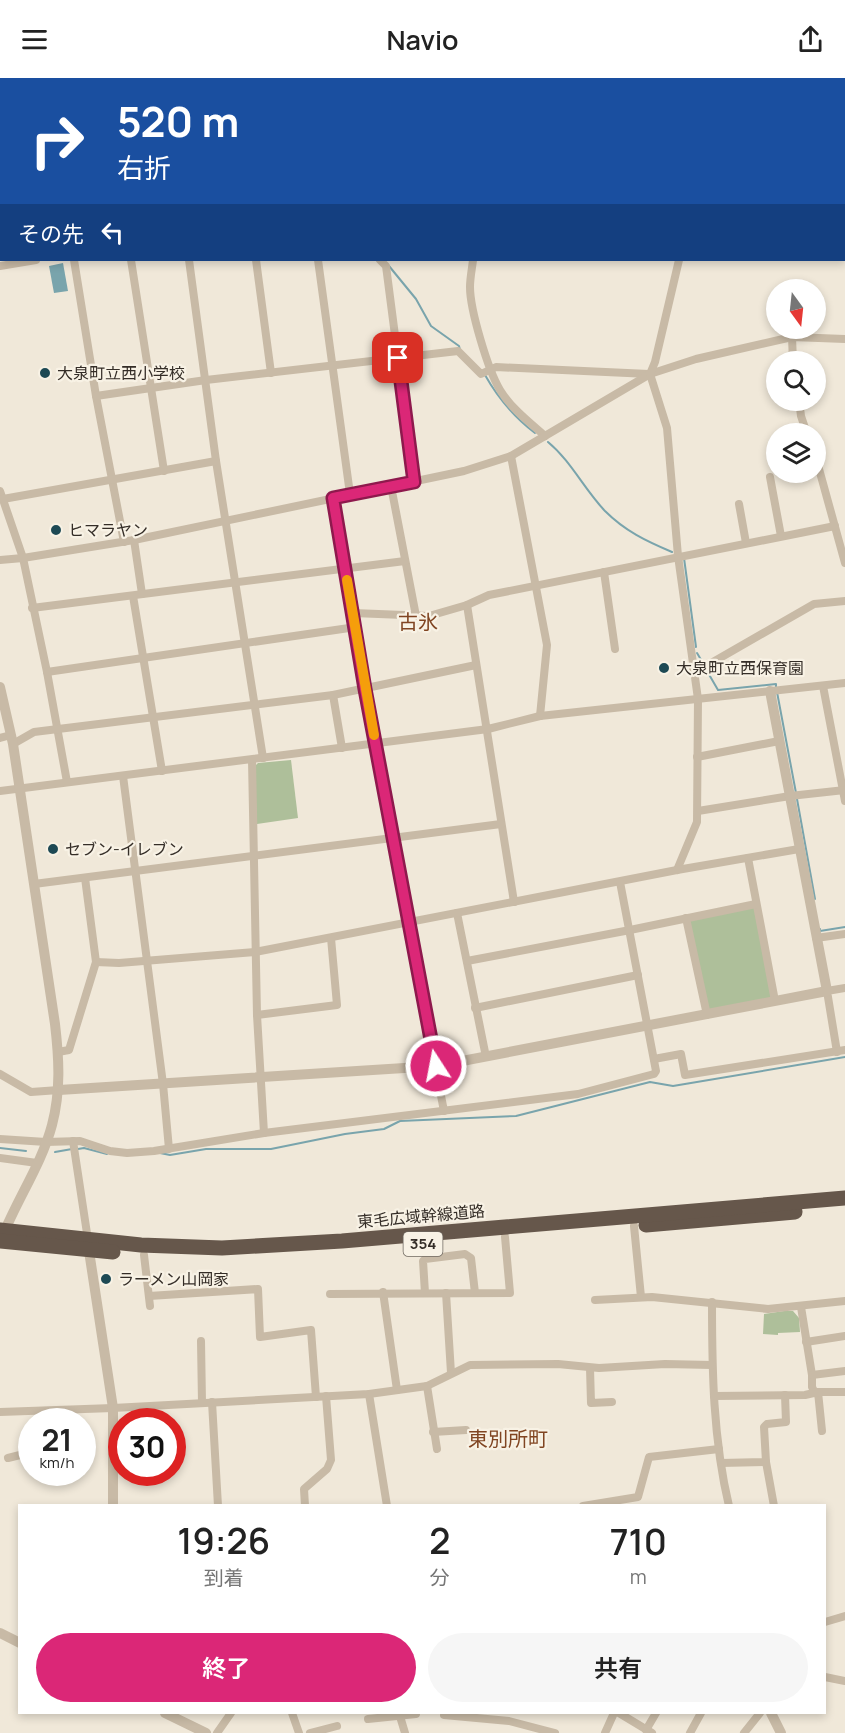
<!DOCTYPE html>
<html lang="ja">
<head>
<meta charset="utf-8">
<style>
  :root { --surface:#fff; --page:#f6f6f6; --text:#222; --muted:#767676; --accent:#db2777 }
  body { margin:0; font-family:Manrope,"Noto Sans JP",sans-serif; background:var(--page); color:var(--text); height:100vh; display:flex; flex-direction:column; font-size:22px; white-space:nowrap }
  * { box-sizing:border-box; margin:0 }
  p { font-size:20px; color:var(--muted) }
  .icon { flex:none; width:33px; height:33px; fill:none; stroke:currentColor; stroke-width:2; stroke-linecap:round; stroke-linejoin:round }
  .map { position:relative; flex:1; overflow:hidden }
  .sheet { position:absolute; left:18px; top:1426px; width:808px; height:210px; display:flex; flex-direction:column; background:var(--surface); border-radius:0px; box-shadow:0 3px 9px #0003 }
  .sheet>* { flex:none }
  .guide { position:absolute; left:0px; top:0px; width:846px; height:183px; box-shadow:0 3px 9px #0003; background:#1a4fa0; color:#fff; overflow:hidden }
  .needle { width:39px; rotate:165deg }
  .buttons { position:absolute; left:766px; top:201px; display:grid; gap:12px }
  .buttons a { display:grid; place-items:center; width:60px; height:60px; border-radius:50%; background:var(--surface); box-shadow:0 3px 9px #0003; font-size:30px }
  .speed { position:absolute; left:18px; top:1330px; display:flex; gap:12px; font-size:30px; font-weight:700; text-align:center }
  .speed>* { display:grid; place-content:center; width:78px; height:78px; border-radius:50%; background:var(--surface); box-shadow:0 3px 9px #0003; line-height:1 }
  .speed small { font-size:15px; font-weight:400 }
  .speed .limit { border:9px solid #d22; background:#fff; color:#111 }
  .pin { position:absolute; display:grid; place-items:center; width:51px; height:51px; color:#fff; margin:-26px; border-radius:12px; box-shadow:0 3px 9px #0006 }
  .me { position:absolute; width:66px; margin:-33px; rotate:349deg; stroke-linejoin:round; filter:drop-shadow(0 0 4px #0008) }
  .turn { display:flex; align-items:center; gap:21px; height:126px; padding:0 18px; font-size:27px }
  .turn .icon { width:78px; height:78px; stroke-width:2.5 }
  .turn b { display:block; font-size:42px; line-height:51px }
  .then { display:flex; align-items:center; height:57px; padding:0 18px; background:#0003; gap:12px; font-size:22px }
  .eta { display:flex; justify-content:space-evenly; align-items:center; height:102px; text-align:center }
  .eta b { font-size:36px; font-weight:600; line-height:42px }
  .button { display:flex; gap:12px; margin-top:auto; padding:12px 18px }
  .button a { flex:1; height:69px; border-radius:36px; background:var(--accent); color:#fff; font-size:24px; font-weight:600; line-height:69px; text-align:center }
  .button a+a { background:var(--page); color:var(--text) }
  header { display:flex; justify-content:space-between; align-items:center; height:78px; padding:0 18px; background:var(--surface); font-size:27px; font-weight:600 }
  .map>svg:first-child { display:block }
  .green { fill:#aebf9a }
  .water { fill:#79a4ac }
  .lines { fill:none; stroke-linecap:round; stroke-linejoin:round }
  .stream { stroke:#79a4ac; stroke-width:2 }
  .minor { stroke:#c8baa6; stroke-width:8 }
  .tertiary { stroke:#c8baa6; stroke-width:10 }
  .secondary { stroke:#9b8977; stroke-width:12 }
  .trunk { stroke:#66574b; stroke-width:15 }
  .route-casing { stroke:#8e194d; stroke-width:15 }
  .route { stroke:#db2777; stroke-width:10 }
  .slow { stroke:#f59e0b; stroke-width:10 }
  .poi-dot { fill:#1d4954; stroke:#f8f2e5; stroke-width:2 }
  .labels { text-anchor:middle; stroke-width:4.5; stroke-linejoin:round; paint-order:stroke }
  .shield { fill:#f8f2e5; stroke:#6f6860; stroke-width:1.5 }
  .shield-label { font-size:15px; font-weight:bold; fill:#342d27 }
  .poi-label { font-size:16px; fill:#342d27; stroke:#f8f2e5; text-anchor:start }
  .street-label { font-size:16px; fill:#342d27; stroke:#f8f2e5 }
  .quarter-label { font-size:20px; fill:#804522; stroke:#f8f2e5 }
</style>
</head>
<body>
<header><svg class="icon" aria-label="menu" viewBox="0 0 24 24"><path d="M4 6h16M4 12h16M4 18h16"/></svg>Navio<svg class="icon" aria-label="share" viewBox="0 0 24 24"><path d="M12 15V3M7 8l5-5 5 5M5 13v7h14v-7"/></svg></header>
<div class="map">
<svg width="845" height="1655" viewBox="0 0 845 1655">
  <rect width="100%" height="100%" fill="#f0e8d9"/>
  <g class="green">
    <polygon points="291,682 298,740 257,746 254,689 258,685"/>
    <polygon points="754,829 772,924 709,934 689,841"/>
    <polygon points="784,1233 793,1233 799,1240 800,1254 778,1255 778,1257 763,1256 764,1236"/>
  </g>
  <polygon class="water" points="63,185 68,213 54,215 49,188"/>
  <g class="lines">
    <g class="stream">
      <polyline points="221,0 223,2"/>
      <polyline points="389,188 416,221 431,248 459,268 460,272"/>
      <path d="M485,297C498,320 514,339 535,355"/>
      <path d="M548,364C571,383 584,411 605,433C625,453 646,463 672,474"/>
      <polyline points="684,480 696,569"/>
      <polyline points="697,575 703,585"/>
      <polyline points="707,593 718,612 776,606 776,609"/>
      <polyline points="777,614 796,715"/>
      <polyline points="797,721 815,821"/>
      <polyline points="820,851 820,853 845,849"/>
      <polyline points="0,1070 26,1073"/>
      <polyline points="78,1071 84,1070 107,1076"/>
      <polyline points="55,1074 72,1071"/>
      <polyline points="160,1075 170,1077 206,1071 271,1071 345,1056 384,1051 400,1043 516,1038 650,1004 673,1008 845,979"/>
    </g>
    <g class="minor">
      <polyline points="169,0 169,2"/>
      <polyline points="213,0 214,2"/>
      <polyline points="420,0 420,2"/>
      <polyline points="708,0 709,2"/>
      <polyline points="62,2 62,0"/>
      <polyline points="765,2 765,0"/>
      <polyline points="0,56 2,56"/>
      <polyline points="844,99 845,100"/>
      <polyline points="844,155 845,156"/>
      <polyline points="74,182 96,318 124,464"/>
      <polyline points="131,182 164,393"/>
      <polyline points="189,182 216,383 263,680"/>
      <polyline points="256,182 271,295"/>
      <polyline points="318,182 350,416"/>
      <polyline points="380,182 386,188 414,404"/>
      <path d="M473,182C472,191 470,200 470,209C470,232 488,292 500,312C511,330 529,344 545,358"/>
      <polyline points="0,188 36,182"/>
      <polyline points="792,259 793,284"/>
      <polyline points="96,318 206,302 458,273 481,296 496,289 649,296"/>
      <polyline points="799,322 801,338 807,356"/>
      <polyline points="511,378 547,567 540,638"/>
      <polyline points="816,380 845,485"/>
      <polyline points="770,399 781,458"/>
      <polyline points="391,408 416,538"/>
      <polyline points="0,413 23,480 47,594 67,704"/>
      <polyline points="333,420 407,845 444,1033"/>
      <polyline points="3,421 216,383"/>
      <polyline points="739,426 746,465"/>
      <polyline points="134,462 142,516"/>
      <polyline points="0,482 23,480 134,462 464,393 511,378 650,296 696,281 792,259 845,261"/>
      <polyline points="604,494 615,571"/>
      <polyline points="133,518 162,693"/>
      <polyline points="467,527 514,824"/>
      <polyline points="32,530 405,483"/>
      <polyline points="353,535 429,538 467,527 489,517 835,448"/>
      <polyline points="693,591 706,588 814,526 845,523"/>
      <polyline points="47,594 356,549"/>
      <polyline points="823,608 845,723"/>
      <polyline points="333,617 342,670"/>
      <polyline points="0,660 11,657"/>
      <polyline points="13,666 34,654 333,617 476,587"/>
      <polyline points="697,679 779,663"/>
      <polyline points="252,682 257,937 264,1055"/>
      <polyline points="123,698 163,1006 169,1071"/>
      <polyline points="0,713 488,651 540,638 845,605"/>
      <polyline points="698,733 790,718 845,712"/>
      <polyline points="748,780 775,923"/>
      <polyline points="677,792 697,744 698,621 678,478 667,350 650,296 655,284 679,182"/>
      <polyline points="34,806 501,746"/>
      <polyline points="457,835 486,979"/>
      <polyline points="686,840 707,937"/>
      <polyline points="816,860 845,856"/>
      <polyline points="467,883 630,852 756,826"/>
      <polyline points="96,884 119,885 255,874 677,792 799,771"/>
      <polyline points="475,930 638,897"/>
      <polyline points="257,937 337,927 331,860"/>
      <polyline points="58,974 69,972 96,884 85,800"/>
      <polyline points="837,974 827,913 845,910"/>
      <polyline points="654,981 681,976 685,997 845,972"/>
      <polyline points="0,996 31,1014 59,1012"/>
      <polyline points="0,1061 46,1064 80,1063 110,1073 127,1075 154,1073 264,1055 578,1016 654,996 656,993 620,804"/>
      <polyline points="73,1063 88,1162"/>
      <polyline points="0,1080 37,1085"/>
      <polyline points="634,1148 641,1219"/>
      <polyline points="144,1177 150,1228"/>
      <polyline points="383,1214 397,1312"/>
      <polyline points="425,1215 423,1183 425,1181 465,1176 471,1180 475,1215"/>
      <polyline points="446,1215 451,1295"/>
      <polyline points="330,1216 510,1215 505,1159"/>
      <polyline points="149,1218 258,1211 260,1259 311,1252 316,1319"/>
      <polyline points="595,1222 652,1219 768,1231 845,1223"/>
      <path d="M712,1224C712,1292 713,1361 729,1428"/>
      <polyline points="801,1229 812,1297 812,1309 815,1315"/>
      <polyline points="201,1263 202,1325"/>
      <polyline points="806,1264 845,1258"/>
      <polyline points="590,1290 591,1325 612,1324"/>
      <polyline points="812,1297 845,1293"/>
      <polyline points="427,1308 437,1371"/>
      <polyline points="818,1314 822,1353"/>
      <polyline points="369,1316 387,1428"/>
      <polyline points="714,1318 805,1317 818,1314 845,1314"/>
      <polyline points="212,1324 218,1428"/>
      <polyline points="0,1334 113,1330 369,1316 427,1308 470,1287 558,1286 599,1290 665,1286 712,1287"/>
      <polyline points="433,1354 466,1352"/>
      <polyline points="8,1380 32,1374"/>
      <polyline points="766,1384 774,1428"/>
      <polyline points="721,1385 766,1384 764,1349 767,1346 786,1344 785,1317"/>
      <polyline points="305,1428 304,1411 327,1391 331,1382 326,1318"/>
      <polyline points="583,1428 638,1419 649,1379 719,1371"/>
      <polyline points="825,1544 845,1538"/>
      <polyline points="825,1599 845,1603"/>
      <polyline points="292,1635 299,1655"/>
      <polyline points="399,1635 405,1655"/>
      <polyline points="619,1635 652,1655"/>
      <polyline points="444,1637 509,1643 555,1655"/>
      <polyline points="368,1641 416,1636"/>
      <polyline points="646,1652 656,1635"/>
      <polyline points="217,1655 231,1635"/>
      <polyline points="310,1655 337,1648"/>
      <polyline points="605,1655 614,1635"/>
      <polyline points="690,1655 701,1635"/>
      <polyline points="744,1655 760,1635"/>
    </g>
    <g class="tertiary">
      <path d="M0,609L13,666L55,946C59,980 61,1013 52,1047C42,1085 18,1120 3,1157"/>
      <polyline points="59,1012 436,988 827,913 770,613"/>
      <polyline points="89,1173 113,1330 113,1428"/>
      <polyline points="0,1555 20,1565"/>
      <polyline points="165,1635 206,1655"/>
      <polyline points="771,1635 781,1655"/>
    </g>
    <g class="secondary">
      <polyline points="844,20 845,20"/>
      <polyline points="0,125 2,124"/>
    </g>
    <g class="trunk">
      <polyline points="646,1147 795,1134"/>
      <polyline points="0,1152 141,1167 222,1170 342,1163 845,1120"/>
      <polyline points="0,1163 113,1174"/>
    </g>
  </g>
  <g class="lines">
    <g class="route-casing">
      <polyline id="route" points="398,280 414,404 333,420 365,611 436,988"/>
    </g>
    <use href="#route" class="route"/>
    <polyline class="slow" points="347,502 374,657"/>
  </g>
  <g class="poi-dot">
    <circle cx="45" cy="295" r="6"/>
    <circle cx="56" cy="452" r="6"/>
    <circle cx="664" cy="590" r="6"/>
    <circle cx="53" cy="771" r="6"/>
    <circle cx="106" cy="1201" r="6"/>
  </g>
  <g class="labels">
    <rect class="shield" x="403.5" y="1154" width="39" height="24" rx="4.5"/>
    <g class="shield-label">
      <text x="423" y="1171">354</text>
    </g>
    <g class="poi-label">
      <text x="57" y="301">大泉町立西小学校</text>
      <text x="68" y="458">ヒマラヤン</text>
      <text x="676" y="596">大泉町立西保育園</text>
      <text x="65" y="777">セブン-イレブン</text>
      <text x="118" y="1207">ラーメン山岡家</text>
    </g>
    <g class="street-label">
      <text transform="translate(421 1138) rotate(-5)" y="6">東毛広域幹線道路</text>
    </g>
    <g class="quarter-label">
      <text x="418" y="551">古氷</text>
      <text x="508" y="1368">東別所町</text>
    </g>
  </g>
</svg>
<div class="buttons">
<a><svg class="needle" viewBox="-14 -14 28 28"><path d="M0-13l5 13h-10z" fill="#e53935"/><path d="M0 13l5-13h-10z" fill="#767676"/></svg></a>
<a><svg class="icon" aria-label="search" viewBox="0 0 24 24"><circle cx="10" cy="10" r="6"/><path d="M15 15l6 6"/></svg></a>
<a><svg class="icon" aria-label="layers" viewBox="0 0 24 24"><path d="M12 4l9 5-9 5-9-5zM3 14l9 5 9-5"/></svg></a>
</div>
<div class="speed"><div>21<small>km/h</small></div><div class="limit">30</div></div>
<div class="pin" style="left:398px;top:280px;background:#d93025"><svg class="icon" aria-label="arrive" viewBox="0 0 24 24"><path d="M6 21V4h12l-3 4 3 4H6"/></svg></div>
<svg class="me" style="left:436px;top:988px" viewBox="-20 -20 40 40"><circle r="17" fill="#db2777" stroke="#fff" stroke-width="3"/><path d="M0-11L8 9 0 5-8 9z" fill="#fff"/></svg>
<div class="guide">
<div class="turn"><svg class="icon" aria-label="right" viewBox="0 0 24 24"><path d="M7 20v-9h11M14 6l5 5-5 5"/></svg><div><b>520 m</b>右折</div></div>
<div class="then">その先<svg class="icon" aria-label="left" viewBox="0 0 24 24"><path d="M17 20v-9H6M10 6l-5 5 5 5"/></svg></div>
</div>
<section class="sheet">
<div class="eta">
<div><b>19:26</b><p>到着</p></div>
<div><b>2</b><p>分</p></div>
<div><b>710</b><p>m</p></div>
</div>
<div class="button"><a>終了</a><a>共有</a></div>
</section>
</div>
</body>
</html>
